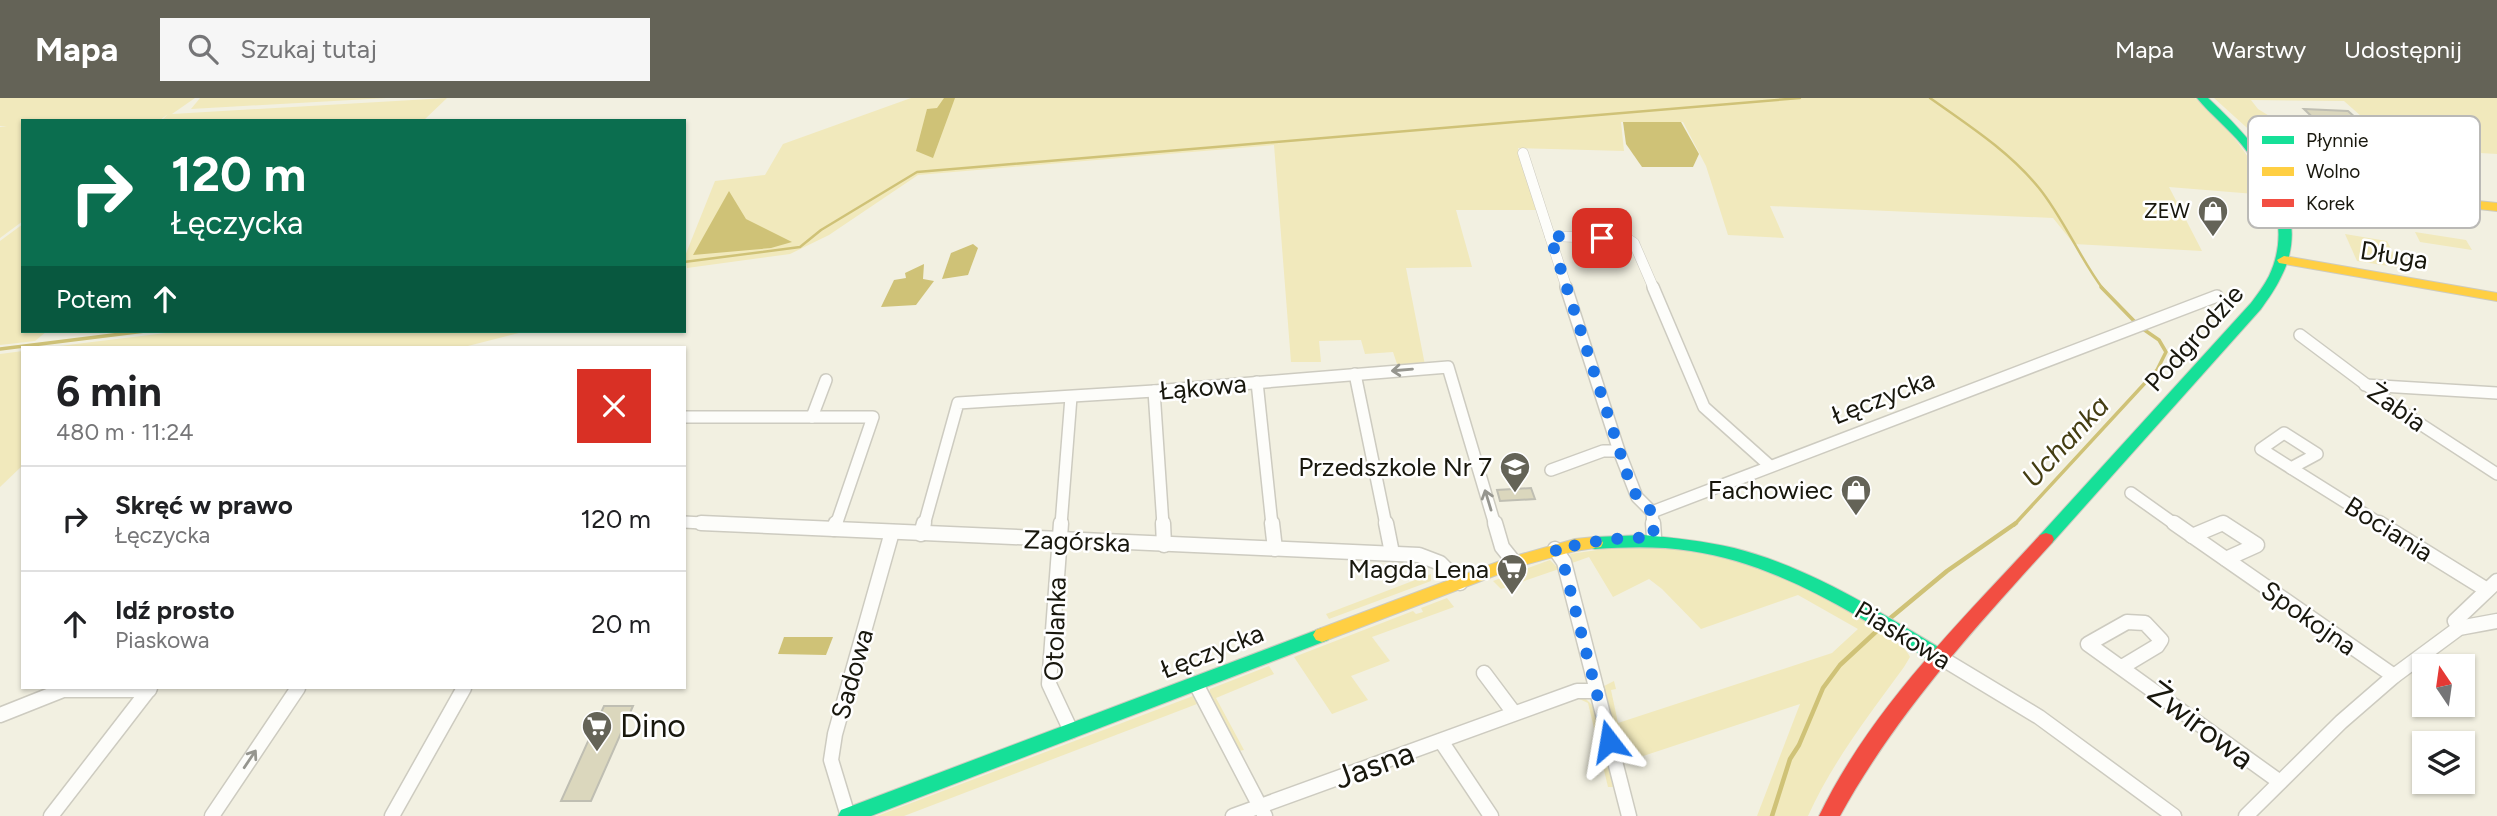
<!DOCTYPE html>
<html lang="pl">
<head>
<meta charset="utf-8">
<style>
  :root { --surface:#fff; --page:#f6f6f6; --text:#202124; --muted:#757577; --line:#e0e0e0; --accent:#646357 }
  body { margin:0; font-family:Figtree,sans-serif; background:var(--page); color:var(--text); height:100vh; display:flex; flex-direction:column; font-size:26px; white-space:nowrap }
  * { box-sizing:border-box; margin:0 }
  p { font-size:23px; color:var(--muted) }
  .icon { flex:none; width:38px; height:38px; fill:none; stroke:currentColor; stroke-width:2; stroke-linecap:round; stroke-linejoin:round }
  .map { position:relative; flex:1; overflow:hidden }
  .panel { position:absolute; left:21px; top:248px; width:665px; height:343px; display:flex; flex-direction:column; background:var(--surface); border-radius:0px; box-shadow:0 2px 5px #0004 }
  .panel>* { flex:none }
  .guide { position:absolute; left:21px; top:21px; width:665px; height:214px; border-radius:0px; box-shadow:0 2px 5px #0004; background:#0b6e4f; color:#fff; overflow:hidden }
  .needle { width:46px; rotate:347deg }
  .buttons { position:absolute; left:2412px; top:556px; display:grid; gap:14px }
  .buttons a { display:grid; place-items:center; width:63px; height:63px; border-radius:0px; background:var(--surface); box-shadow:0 2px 5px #0004; font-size:35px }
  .pin { position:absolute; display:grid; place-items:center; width:60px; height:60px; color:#fff; margin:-30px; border-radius:14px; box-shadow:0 4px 10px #0006 }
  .me { position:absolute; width:77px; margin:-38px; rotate:346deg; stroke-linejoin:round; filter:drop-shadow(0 0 5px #0008) }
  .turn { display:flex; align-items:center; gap:24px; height:147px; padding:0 35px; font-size:32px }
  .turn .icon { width:91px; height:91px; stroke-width:2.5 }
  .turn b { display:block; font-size:49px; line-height:60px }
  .then { display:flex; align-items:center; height:66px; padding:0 35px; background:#0003; gap:14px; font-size:26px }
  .round { display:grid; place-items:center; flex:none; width:74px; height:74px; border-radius:0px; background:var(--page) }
  .headline { display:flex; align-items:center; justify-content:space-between; height:119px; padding:0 35px }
  h1 { font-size:42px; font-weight:700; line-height:52px }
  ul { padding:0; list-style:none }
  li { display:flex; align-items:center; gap:21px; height:105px; padding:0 35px; border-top:2px solid var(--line) }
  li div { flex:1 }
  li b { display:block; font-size:26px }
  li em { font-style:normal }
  header { display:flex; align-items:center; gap:42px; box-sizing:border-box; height:98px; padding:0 35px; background:var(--accent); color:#fff }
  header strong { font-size:33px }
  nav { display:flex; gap:38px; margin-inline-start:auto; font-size:24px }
  .search { width:490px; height:63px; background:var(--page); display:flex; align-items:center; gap:18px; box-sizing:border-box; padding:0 24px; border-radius:0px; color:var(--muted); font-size:26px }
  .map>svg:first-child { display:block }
  .green { fill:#f1e9bc }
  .water { fill:#cfc277 }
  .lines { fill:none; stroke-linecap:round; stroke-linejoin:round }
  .stream-far2 { stroke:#cfc277; stroke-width:2.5 }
  .stream-far1 { stroke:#cfc277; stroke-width:3.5 }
  .stream { stroke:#cfc277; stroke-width:4.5 }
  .building { fill:#dbd7bd; stroke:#bfbeb2; stroke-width:2 }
  .street-far2-casing { stroke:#cdcbc0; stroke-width:11 }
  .street-far1-casing { stroke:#cdcbc0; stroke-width:14 }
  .street-casing { stroke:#cdcbc0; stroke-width:17 }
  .fast-casing { stroke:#cdcbc0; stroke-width:2 }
  .slow-casing { stroke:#cdcbc0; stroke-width:2 }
  .jam-casing { stroke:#cdcbc0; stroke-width:2 }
  .street-far2 { stroke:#fdfdfa; stroke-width:10 }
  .street-far1 { stroke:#fdfdfa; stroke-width:11 }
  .street { stroke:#fdfdfa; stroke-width:14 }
  .fast { fill:#16e098; fill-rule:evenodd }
  .slow { fill:#ffcf43; fill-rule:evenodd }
  .jam { fill:#f24e42; fill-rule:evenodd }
  .oneway { stroke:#96968f }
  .route { stroke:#1a73e8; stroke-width:12; stroke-dasharray:0 21.6 }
  .labels { text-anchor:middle; stroke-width:5; stroke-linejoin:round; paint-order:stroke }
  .far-poi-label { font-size:21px; fill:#18170d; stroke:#fff; text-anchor:end }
  .street-label { font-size:26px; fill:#18170d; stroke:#fff }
  .poi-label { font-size:26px; fill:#18170d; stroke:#fff; text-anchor:end }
  .water-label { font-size:28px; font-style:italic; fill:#443d12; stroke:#fff }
  .near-street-label { font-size:32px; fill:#18170d; stroke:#fff }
  .near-poi-label { font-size:32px; fill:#18170d; stroke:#fff; text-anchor:start }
  .key { fill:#fff; stroke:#bab9b6; stroke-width:2 }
  .key-label { font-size:19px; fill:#18170d }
</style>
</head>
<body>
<header>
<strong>Mapa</strong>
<div class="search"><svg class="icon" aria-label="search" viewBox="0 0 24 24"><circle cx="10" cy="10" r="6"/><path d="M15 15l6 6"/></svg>Szukaj tutaj</div>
<nav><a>Mapa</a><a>Warstwy</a><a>Udostępnij</a></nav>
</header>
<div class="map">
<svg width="2497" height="718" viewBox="0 0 2497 718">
  <rect width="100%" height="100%" fill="#f2f0e1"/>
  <g class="green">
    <polygon points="0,0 195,0 172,16 447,0 423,23 161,23 168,16 159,23 23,23 23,123 0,140 0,29 7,28 0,28"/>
    <polygon points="200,0 387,0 191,11"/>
    <path d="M911,0H2195C2227,28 2252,57 2267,97L2169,89L2202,153L2074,146L2053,120L1770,108L1784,140L1728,137L1706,68L1683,24H1621L1624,53L1518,50L1536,112H1456L1472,169L1406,170L1425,267L1398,269L1393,254L1365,256L1361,242L1319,243L1321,264H1291L1274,47L918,77L829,137L790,156L687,170L685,158L715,83L765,77L783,46Z"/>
    <polygon points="2214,0 2497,0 2497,56 2397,50 2344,3 2251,2 2258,11 2271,19 2266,20 2366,81 2336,79 2337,83 2286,76 2256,38"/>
    <polygon points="23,126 23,233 47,233 35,243 0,247 0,143"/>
    <polygon points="2415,134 2466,142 2472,152 2420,144"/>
    <polygon points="2345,136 2387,143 2401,170 2357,163"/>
    <polygon points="182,233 527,233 460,250 43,250"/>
    <polygon points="23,253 23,367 0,389 0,256"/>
    <path d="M1656,447C1681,449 1706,453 1730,460C1750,465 1772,472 1791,481C1813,492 1904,539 1910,559L1904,569C1869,617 1833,663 1808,718H1757L1800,606L1622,665L1602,589L1614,583L1616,591L1611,592L1618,625L1832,555L1858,531L1798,497L1701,531L1662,491L1649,481L1613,499L1589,459L1572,465L1570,456L1625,448Z"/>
    <polygon points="1550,462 1559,471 1501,491 1493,483"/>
    <polygon points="1431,476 1431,483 1329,521 1326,516"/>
    <polygon points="1447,500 1454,509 1372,539 1390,563 1351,578 1368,602 1332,616 1294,559 1413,513 1416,516 1423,514 1421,510"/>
    <polygon points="1269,568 1274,576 1216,600 1244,652 1239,653 1209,598 1210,591"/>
    <polygon points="1193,598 1197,606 904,718 877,718"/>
    <polygon points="1575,599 1586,601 1594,609 1613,689 1608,689 1588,605"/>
  </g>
  <g class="water">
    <polygon points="944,0 955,0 933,60 916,53 927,11 937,10"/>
    <polygon points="1623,24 1681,24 1699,56 1693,69 1642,69 1626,46"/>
    <polygon points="729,93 746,121 792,144 771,150 693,157"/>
    <polygon points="973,146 978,150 968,177 942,181 951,155"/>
    <polygon points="924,166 923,181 934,183 916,207 881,209 894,182 906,180 905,175"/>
    <polygon points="784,539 833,539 826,557 778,556"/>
  </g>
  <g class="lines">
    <g class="stream-far2">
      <path d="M1930,0C1968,27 2009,53 2039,90C2064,121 2079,159 2103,191"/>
      <polyline points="684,164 800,149 821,132 917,74 1800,0"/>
    </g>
    <g class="stream-far1">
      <polyline points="2101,189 2137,226"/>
      <polyline points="0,251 145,233"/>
      <polyline points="2014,427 2157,272 2166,254 2159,242 2143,231"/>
    </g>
    <g class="stream">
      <polyline points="1888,522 1947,473 2016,425"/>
      <polyline points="1772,718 1790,661 1799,647 1823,590 1840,567 1880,530"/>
    </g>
  </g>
  <g class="building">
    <polygon points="2304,11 2348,13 2399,58 2351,56"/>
    <polygon points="1531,390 1535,401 1500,403 1497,392"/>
    <polygon points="604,608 633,608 591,703 561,703"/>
  </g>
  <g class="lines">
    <g class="street-far2-casing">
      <g id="street-far2">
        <polyline points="1523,55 1567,191"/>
        <polyline points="1550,138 1628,141 1634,145 1654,191"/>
      </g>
    </g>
    <g class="street-far1-casing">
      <g id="street-far1">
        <polyline points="1566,189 1619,353 1637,399 1652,414 1653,427"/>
        <polyline points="1653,189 1704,309 1770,368"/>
        <polyline points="2300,237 2408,318 2497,376"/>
        <polyline points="1355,276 1386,427"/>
        <polyline points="1257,284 1272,427"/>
        <polyline points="2365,287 2497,295"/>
        <polyline points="1154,293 1163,427"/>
        <polyline points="684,319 873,319 836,427"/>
        <polyline points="812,319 826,282"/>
        <polygon points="2284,335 2317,356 2291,370 2261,351"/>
        <polyline points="2291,370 2382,427"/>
        <polyline points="1551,372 1603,353 1619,353"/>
        <polyline points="2131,395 2176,427"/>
        <polyline points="1652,414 2217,198"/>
        <polyline points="684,424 740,427"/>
        <polyline points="924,427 958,305 1154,293 1448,269 1495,427"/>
        <polyline points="1061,427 1071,299"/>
        <polyline points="2219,427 2225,427"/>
      </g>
    </g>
    <g class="street-casing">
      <g id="street">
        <polyline points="701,425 1419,457 1440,465 1460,485"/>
        <polyline points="1061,425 1049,586 1071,633"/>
        <polyline points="1163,425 1164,447"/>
        <polyline points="1272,425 1275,451"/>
        <polyline points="1386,425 1392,455"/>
        <polyline points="1495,425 1502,449 1514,464"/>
        <polyline points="1653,425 1654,439"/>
        <polyline points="2174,425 2394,578"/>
        <polyline points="2379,425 2487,492"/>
        <polyline points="834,431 836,425"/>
        <polyline points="921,436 924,425"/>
        <polyline points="2192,438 2223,425 2257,447 2226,461"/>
        <polyline points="1555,451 1564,464 1629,718"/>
        <polyline points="2459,530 2455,523 2497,483"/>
        <polyline points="1938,558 2039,619 2174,718"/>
        <polyline points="2122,569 2157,548 2161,542 2145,525 2127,524 2088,546 2280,684"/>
        <polyline points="1484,575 1514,615"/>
        <polyline points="1196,586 1265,718"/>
        <polyline points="0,617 63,592 149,592"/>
        <polyline points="1441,643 1491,718"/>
        <polyline points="51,718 150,590"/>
        <polyline points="212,718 298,590"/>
        <polyline points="392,718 464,590"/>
        <polyline points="848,718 831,662 835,636 892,434"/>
        <polyline points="1233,718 1577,593 1597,593"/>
        <polyline points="2246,718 2341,624 2394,578 2459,530 2497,523"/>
      </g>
    </g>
    <g class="fast-casing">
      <g id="fast">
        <path d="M2197,0H2208C2255,44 2317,110 2281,179C2276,190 2268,201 2261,211L2052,445H2040L2038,441L2040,437L2251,205C2257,197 2264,188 2269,178C2291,132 2272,84 2242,47C2228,30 2211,17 2197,0Z"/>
        <path d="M1644,437C1675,440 1704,443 1734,450C1810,469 1878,513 1945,553L1947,558L1945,563L1938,565L1931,563C1857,517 1779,466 1691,453C1659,448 1627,449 1595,451L1589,449L1587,445L1589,441L1595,439Z"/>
        <polygon points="1322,530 1328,532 1331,537 1328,542 871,718 838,718 841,712"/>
      </g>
    </g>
    <g class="slow-casing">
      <g id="slow">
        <polygon points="2275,82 2497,105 2497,113 2271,89 2271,83"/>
        <polygon points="2284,158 2497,195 2497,203 2279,165 2277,162"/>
        <polygon points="1595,439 1601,441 1603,445 1601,449 1575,453 1520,468 1322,544 1316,542 1313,537 1316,532 1508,460 1575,441"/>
      </g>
    </g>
    <g class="jam-casing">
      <path id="jam" d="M2046,435L2052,437L2054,441L2052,445C1974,531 1896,616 1840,718H1819C1871,610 1960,524 2040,437Z"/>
    </g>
    <use href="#street-far2" class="street-far2"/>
    <use href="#street-far1" class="street-far1"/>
    <use href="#street" class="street"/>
    <use href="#fast" class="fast"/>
    <use href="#slow" class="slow"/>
    <use href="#jam" class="jam"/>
  </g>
  <defs><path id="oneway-shaft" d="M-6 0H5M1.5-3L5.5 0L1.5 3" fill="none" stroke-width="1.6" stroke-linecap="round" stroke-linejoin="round" transform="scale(1.75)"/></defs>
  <g class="oneway">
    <use href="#oneway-shaft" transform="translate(1402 272) rotate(175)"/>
    <use href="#oneway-shaft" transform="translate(1488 402) rotate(-107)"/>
    <use href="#oneway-shaft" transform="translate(250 661) rotate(-56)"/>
  </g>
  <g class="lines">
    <polyline class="route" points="1602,140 1550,138 1629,382 1637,399 1652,414 1654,439 1610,441 1555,451 1563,464 1609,643"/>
  </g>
  <defs>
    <g id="shop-pin" transform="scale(1.575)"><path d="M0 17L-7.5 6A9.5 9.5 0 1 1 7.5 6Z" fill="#646357" stroke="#fff"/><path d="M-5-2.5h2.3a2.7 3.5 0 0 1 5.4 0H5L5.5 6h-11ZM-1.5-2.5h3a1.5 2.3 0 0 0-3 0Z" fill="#fff"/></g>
    <g id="school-pin" transform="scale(1.575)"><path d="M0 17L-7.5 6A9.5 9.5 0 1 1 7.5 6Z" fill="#646357" stroke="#fff"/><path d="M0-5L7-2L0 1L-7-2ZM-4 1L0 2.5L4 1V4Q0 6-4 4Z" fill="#fff"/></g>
    <g id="supermarket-pin" transform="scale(1.575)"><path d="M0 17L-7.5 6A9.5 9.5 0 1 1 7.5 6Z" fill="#646357" stroke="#fff"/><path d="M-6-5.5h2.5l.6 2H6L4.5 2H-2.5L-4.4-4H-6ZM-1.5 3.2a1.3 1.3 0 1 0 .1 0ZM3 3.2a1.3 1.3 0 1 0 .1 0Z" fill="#fff"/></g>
  </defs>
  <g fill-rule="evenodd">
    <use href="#shop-pin" x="2213" y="113"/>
    <use href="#school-pin" x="1515" y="369"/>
    <use href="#shop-pin" x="1856" y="392"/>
    <use href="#supermarket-pin" x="1512" y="471"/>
    <use href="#supermarket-pin" x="597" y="628"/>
  </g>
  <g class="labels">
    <g class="far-poi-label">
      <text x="2190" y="120">ZEW</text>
    </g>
    <g class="street-label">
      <text transform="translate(2394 157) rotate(9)" y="9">Długa</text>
      <text transform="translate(2194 240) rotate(-48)" y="9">Podgrodzie</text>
      <text transform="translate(1203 289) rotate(-5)" y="9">Łąkowa</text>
      <text transform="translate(1883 299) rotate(-21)" y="9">Łęczycka</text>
      <text transform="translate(2397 309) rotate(35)" y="9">Żabia</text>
      <text transform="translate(2389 431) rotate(32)" y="9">Bociania</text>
      <text transform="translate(1077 443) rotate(2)" y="9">Zagórska</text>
      <text transform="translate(2309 520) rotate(35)" y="9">Spokojna</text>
      <text transform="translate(1055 531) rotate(-88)" y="9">Otolanka</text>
      <text transform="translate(1903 537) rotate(31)" y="9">Piaskowa</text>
      <text transform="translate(1212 553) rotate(-21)" y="9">Łęczycka</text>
      <text transform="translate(852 576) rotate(-74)" y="9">Sadowa</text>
    </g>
    <g class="poi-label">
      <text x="1492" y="378">Przedszkole Nr 7</text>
      <text x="1833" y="401">Fachowiec</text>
      <text x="1489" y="480">Magda Lena</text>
    </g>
    <g class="water-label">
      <text transform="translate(2065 343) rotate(-47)" y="10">Uchanka</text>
    </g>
    <g class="near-street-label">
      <text transform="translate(2201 627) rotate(37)" y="11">Żwirowa</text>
      <text transform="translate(1374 667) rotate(-20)" y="11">Jasna</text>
    </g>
    <g class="near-poi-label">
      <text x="620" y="639">Dino</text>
    </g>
  </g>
  <rect x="2248" y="18" width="232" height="112" rx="10" class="key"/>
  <rect x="2262" y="38" width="32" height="8" fill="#16e098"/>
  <rect x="2262" y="69" width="32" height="9" fill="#ffcf43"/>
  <rect x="2262" y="101" width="32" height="8" fill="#f24e42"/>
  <g class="key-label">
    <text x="2306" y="49">Płynnie</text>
    <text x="2306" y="80">Wolno</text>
    <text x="2306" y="112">Korek</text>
  </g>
</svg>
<div class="buttons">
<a><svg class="needle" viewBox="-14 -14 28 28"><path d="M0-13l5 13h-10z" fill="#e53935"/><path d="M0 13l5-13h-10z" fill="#757577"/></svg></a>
<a><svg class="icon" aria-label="layers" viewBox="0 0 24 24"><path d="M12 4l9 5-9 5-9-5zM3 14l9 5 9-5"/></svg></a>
</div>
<div class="pin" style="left:1602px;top:140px;background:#d93025"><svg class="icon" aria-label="arrive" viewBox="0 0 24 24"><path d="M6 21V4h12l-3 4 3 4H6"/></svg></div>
<svg class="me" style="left:1609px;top:643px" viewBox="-20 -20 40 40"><path d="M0-17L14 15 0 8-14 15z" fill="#1a73e8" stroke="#fff" stroke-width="4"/></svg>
<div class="guide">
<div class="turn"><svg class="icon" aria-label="right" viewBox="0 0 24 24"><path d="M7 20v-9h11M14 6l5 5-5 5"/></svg><div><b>120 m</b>Łęczycka</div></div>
<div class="then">Potem<svg class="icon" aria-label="ahead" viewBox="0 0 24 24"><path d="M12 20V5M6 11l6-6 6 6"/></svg></div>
</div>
<section class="panel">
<div class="headline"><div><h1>6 min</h1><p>480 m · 11:24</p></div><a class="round" style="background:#d93025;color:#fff"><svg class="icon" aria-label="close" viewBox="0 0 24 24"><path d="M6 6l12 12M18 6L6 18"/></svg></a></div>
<ul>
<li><svg class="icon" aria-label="right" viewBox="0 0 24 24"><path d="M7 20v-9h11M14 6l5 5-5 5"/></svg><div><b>Skręć w prawo</b><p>Łęczycka</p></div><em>120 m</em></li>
<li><svg class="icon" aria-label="ahead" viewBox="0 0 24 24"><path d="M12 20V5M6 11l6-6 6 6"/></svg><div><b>Idź prosto</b><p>Piaskowa</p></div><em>20 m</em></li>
</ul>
</section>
</div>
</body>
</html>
